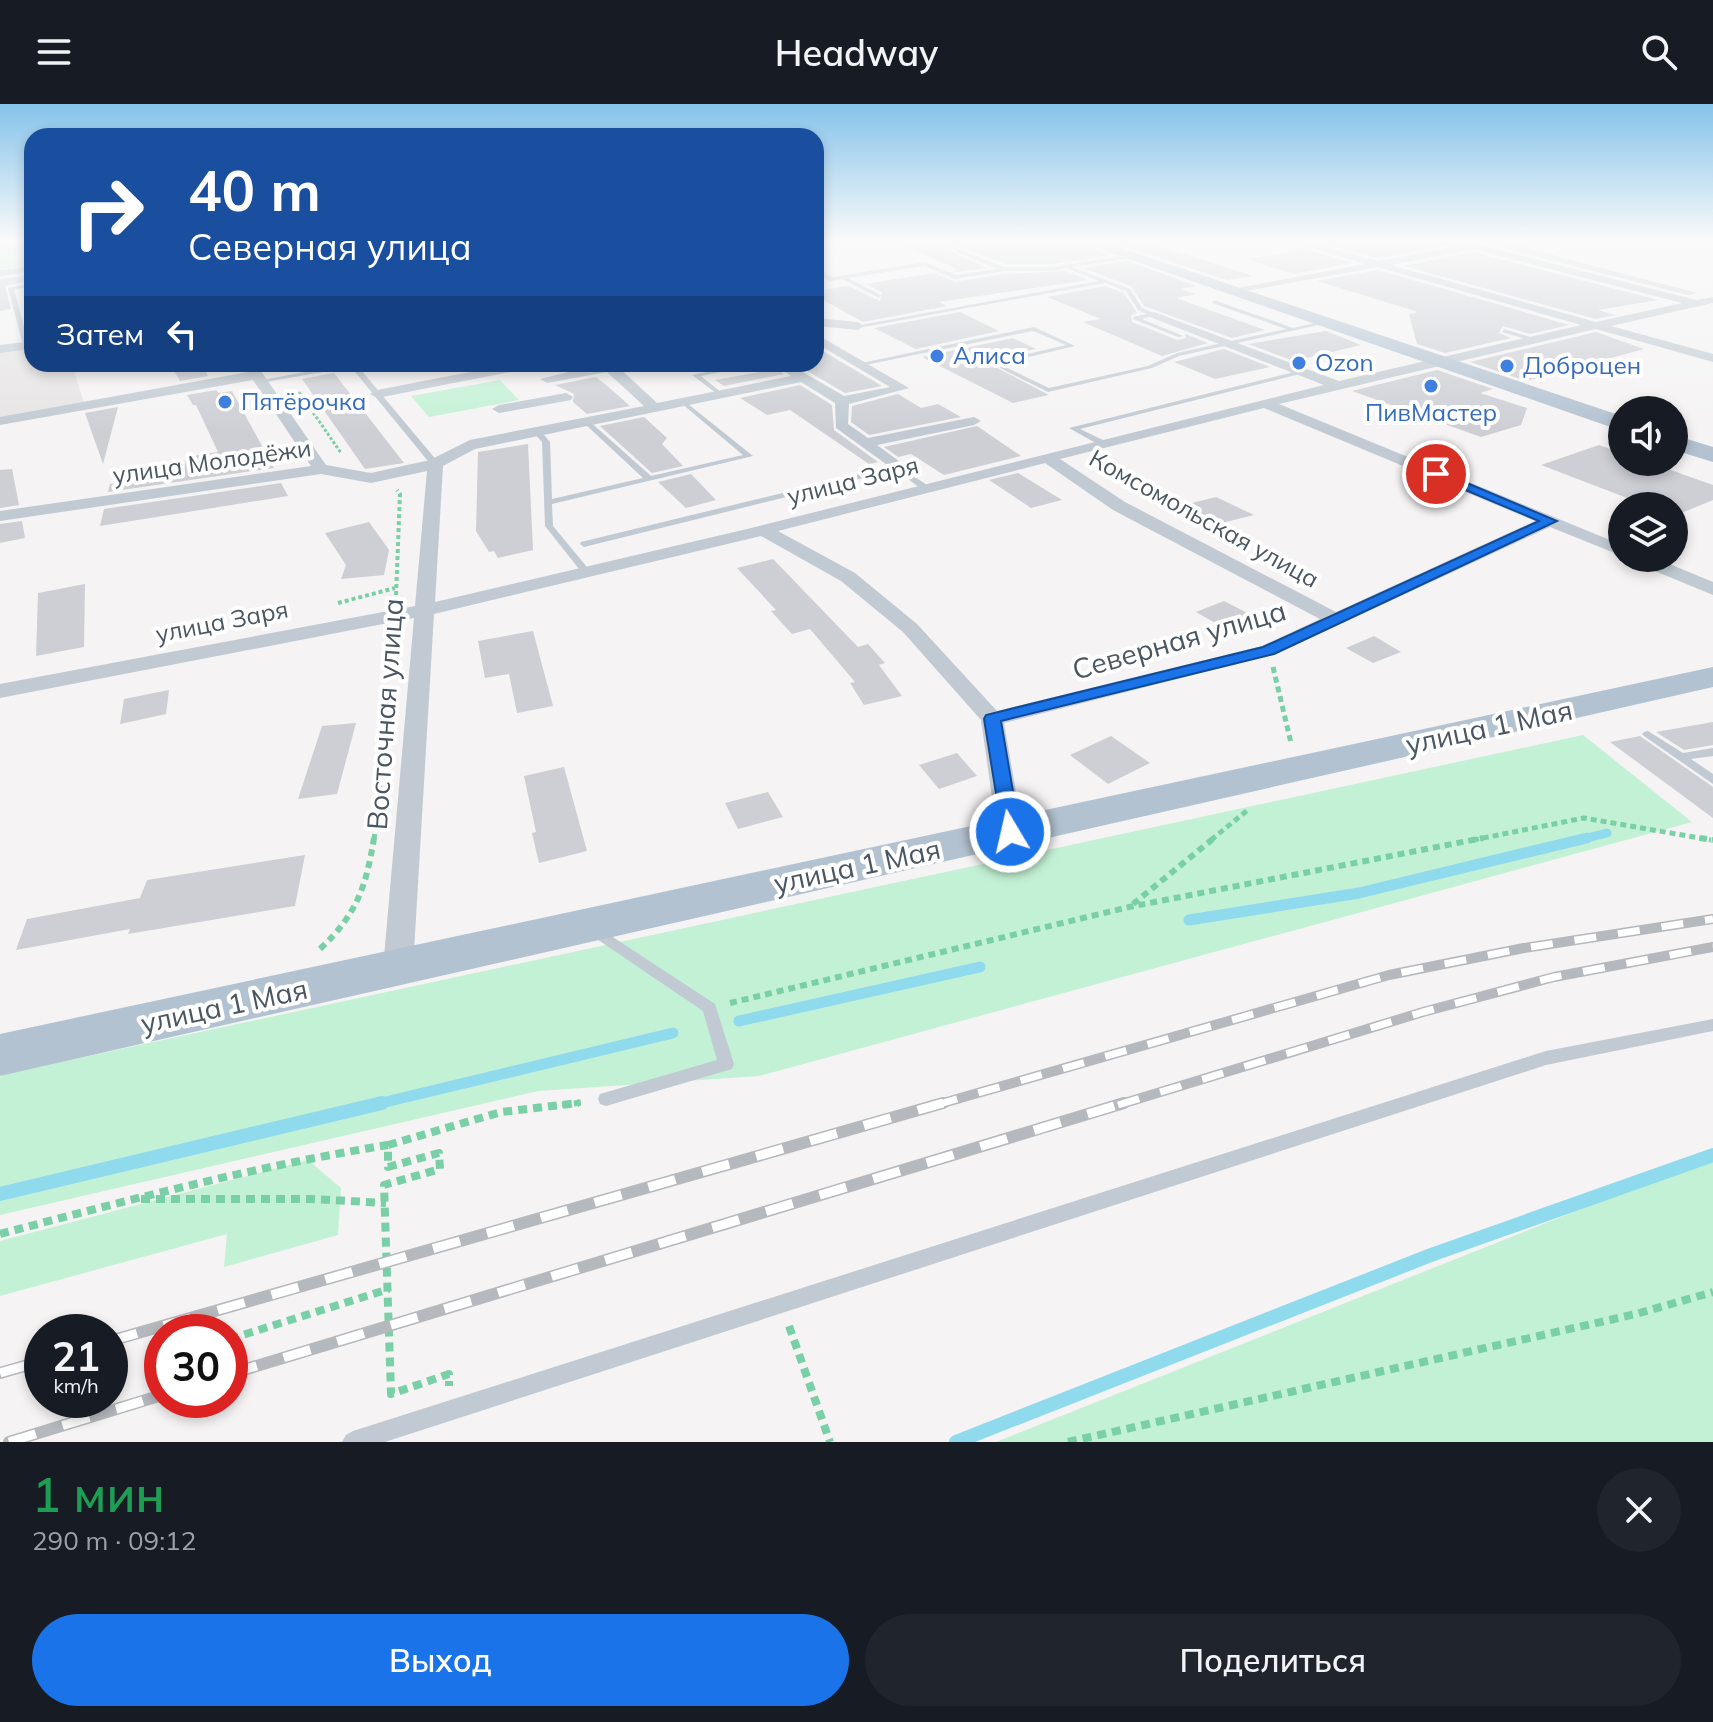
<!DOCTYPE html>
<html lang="ru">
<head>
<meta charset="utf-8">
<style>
  :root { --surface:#171b24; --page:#20242c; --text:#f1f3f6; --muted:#9ea1a6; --accent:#1a73e8 }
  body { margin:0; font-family:Mulish,sans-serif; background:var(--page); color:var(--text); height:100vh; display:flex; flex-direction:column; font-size:30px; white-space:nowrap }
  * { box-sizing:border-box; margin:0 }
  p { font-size:26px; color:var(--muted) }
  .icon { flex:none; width:44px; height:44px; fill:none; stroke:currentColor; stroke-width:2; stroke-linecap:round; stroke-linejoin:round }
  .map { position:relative; height:1338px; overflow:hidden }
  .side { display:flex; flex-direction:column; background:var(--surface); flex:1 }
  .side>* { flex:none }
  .top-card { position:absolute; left:24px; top:24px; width:800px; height:244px; border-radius:24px; box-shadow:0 4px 12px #0003; background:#1a4fa0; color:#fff; overflow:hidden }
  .controls { position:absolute; left:1608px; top:292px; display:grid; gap:16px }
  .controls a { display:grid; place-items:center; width:80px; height:80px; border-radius:50%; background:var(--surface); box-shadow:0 4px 12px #0003; font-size:40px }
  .speed { position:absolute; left:24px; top:1210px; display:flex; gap:16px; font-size:40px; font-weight:700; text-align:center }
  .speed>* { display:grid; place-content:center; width:104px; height:104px; border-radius:50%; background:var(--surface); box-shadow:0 4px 12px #0003; line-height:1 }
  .speed small { font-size:20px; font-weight:400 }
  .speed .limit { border:12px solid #d22; background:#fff; color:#111 }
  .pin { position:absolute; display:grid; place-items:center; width:68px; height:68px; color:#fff; margin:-34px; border:4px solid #fff; border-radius:50%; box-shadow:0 2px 8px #0007 }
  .me { position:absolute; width:88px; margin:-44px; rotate:351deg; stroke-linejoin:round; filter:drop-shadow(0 0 6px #0008) }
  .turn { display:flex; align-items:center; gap:28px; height:168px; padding:0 32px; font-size:36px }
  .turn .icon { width:104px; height:104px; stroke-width:2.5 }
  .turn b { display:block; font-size:56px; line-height:68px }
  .then { display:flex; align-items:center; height:76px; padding:0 32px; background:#0003; gap:16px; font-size:30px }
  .round { display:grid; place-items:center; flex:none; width:84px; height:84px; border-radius:42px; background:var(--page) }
  .head { display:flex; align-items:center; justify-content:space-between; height:136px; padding:0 32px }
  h1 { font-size:48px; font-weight:600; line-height:60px; color:#1e9e55 }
  .primary-button { display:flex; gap:16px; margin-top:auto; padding:16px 32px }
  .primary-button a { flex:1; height:92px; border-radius:48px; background:var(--accent); color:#fff; font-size:32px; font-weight:600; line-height:92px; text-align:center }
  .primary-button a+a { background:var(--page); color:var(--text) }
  header { display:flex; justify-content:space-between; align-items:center; height:104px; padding:0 32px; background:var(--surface); font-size:36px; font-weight:600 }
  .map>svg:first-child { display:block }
  .education { fill:#e6e4e5 }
  .green { fill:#c3f1d5 }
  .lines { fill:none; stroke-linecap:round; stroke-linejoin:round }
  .stream-far2 { stroke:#90daee; stroke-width:9 }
  .stream-far1 { stroke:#90daee; stroke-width:11 }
  .stream { stroke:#90daee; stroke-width:14 }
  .building { fill:#cdcfd5 }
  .path-far5 { stroke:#7ad0a6; stroke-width:2; stroke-dasharray:3 2; stroke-linecap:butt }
  .path-far4 { stroke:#7ad0a6; stroke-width:3; stroke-dasharray:3 2; stroke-linecap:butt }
  .path-far3 { stroke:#7ad0a6; stroke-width:4; stroke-dasharray:4 3; stroke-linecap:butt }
  .path-far2 { stroke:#7ad0a6; stroke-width:5; stroke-dasharray:6 4; stroke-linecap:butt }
  .path-far1 { stroke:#7ad0a6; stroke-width:6; stroke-dasharray:7 5; stroke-linecap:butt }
  .path { stroke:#7ad0a6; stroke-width:8; stroke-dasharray:9 6; stroke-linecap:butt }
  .service { fill:#c1cad2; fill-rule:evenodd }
  .minor { fill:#c1cad2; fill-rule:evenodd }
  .primary { fill:#b3c2d1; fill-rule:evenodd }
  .rail-far1-casing { stroke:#b5b8bd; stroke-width:10 }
  .rail-casing { stroke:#b5b8bd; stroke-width:12 }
  .rail-far1 { stroke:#fff; stroke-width:7; stroke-dasharray:22; stroke-linecap:butt }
  .rail { stroke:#fff; stroke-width:9; stroke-dasharray:28; stroke-linecap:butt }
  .route { fill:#1a73e8; stroke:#114b97; stroke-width:2 }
  .shop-dot { fill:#3f7fe0; stroke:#fff; stroke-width:3 }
  .labels { text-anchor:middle; stroke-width:8; stroke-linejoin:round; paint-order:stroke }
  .far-shop-label { font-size:24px; fill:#366cbe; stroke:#fff; text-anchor:start }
  .far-street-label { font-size:24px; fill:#4a5661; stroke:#fff }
  .street-label { font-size:28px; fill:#4a5661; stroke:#fff }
</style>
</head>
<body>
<header><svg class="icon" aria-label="menu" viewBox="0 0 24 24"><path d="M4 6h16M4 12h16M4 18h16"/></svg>Headway<svg class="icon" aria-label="search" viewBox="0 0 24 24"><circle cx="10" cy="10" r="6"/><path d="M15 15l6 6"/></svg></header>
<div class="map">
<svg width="1713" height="1338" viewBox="0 0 1713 1338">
  <rect width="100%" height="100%" fill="#f5f3f3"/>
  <polygon class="education" points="32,244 32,260 72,260 84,299 0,314 0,249"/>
  <g class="green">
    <polygon points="0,138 32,138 32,161 0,165"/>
    <polygon points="500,276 519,296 429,313 411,292"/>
    <polygon points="1583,631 1692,718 759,972 538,987 0,1111 0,973 5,970"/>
    <polygon points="1713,1052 1713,1338 996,1338 1702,1057"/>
    <polygon points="308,1056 341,1084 338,1131 224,1163 227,1130 0,1192 0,1137"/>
  </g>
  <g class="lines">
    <polyline class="stream-far2" points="1579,736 1607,729"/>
    <g class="stream-far1">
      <polyline points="1189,816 1359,789 1587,734"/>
      <polyline points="739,917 980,863"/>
      <polyline points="373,1001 673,929"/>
    </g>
    <g class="stream">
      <polyline points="0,1090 382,999"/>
      <polyline points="956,1338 1431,1151 1713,1051"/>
    </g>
  </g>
  <g class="building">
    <polygon points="895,138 931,138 986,164 956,168 953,166 959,166"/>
    <polygon points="948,138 1077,138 1109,151 1052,160 1005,160"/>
    <polygon points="1112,138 1147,138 1253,172 1227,176"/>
    <polygon points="1319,138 1449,138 1451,141 1378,154"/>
    <polygon points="1517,140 1578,158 1697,189 1688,191 1499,143"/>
    <polygon points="1295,142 1352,159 1294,170 1245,155 1295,148"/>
    <polygon points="1473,148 1658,196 1598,206 1615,211 1596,215 1404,162"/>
    <polygon points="1127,157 1197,182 1181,185 1195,190 1176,194 1265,226 1232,234 1144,202 1131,182 1083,164"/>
    <polygon points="1378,166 1569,221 1530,230 1503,222 1499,229 1511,234 1445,249 1417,240 1409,210 1418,208 1317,177"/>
    <polygon points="1066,167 1088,176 939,198 947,202 863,218 816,192 816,187 849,182 880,197 882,188 865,180 934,169 955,178 1004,170"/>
    <polygon points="32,171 32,176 5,182 11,205 0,207 0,175"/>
    <polygon points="1105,182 1124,189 1137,209 1131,211 1132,218 1177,236 1186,234 1185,230 1208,239 1162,252 1083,218 1101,215 1047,193"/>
    <polygon points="960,208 999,227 916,245 874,224"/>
    <polygon points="1326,227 1361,241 1294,257 1248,240"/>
    <polygon points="1596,228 1644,245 1526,277 1470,258"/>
    <polygon points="1013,234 1036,245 982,256 1049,291 1013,299 922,253"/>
    <polygon points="816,243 833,253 882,282 845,289 797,261 816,260"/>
    <polygon points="1224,245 1270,263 1215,275 1174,258"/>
    <polygon points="170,260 201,260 208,272 180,277"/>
    <polygon points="776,265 784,270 724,282 715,276"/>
    <polygon points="1437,266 1493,285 1480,289 1527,304 1521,321 1481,333 1352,287"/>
    <polygon points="334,269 404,359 365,365 302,275"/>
    <polygon points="596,273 612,286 630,302 587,310 573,298 574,290 555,281"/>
    <polygon points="800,281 832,301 834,326 878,358 869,360 790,306 767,311 740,294"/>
    <polygon points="216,286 219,289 232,287 274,364 108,388 110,380 184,369 186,353 218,348 196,301 193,301 187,291"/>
    <polygon points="898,290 921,304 938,300 961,313 869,331 851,318 852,302"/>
    <polygon points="118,303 103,360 85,309"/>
    <polygon points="644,313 667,334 662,340 683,362 652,369 600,322"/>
    <polygon points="977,322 1021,352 944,371 911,350 898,353 884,343"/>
    <polygon points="528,340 533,446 498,454 494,447 489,448 476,427 478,348"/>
    <polygon points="1599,341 1622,349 1622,358 1648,358 1713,381 1713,396 1674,412 1674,402 1648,402 1541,361"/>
    <polygon points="12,365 19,401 0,404 0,366"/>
    <polygon points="1018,369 1062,396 1031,404 989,376"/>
    <polygon points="691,370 716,396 686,404 658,378"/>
    <polygon points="281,379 288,392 100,422 104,405"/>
    <polygon points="1216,393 1254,411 1218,420 1184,401"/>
    <polygon points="22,417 25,434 0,439 0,420"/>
    <polygon points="369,418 389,446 384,471 341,475 346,461 325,429"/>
    <polygon points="773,455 858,543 868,540 885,559 879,561 902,592 864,601 850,579 855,578 810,525 792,530 771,507 776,506 737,464"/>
    <polygon points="85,480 84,543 36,552 38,489"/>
    <polygon points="1224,497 1255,513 1226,525 1196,508"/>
    <polygon points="533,527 553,602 517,609 509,570 485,574 478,537"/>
    <polygon points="1374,532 1401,548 1373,559 1346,544"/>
    <polygon points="169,586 166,610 120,620 124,595"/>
    <polygon points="1713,618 1713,641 1684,646 1656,628"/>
    <polygon points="356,619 337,690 298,695 322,622"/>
    <polygon points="1111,632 1150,659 1108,680 1070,651"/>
    <polygon points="1640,632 1713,683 1713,714 1610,638"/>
    <polygon points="957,649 977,672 939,685 919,661"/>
    <polygon points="564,663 587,747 539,759 532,729 536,728 524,672"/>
    <polygon points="768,688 783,713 738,725 725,699"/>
    <polygon points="305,751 295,802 128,830 130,825 16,846 27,815 140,794 147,776"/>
  </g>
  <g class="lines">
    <polyline class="path-far5" points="0,139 4,138"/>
    <polyline class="path-far4" points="299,288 341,349"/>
    <g class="path-far3">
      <polyline points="396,491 400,390 397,386"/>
      <polyline points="338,499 395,484"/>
    </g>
    <g class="path-far2">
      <polyline points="1273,563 1291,639"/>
      <polyline points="374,736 387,612"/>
      <polyline points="1211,736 1249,705"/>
      <polyline points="1473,736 1584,714 1711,736"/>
    </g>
    <g class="path-far1">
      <polyline points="1700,734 1713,736"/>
      <polyline points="1133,800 1214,734"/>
      <path d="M320,845C357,810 366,783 374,734"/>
      <polyline points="730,899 1129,803 1483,734"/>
      <polyline points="562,1001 585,998"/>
    </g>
    <g class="path">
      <polyline points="388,1041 501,1008 579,999"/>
      <polyline points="141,1095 311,1095 386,1099"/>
      <path d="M0,1130C128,1096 257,1062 388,1041V1063L439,1049L440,1065L384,1081L391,1290L449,1270V1282"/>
      <polyline points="789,1222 830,1338"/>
      <polyline points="230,1235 389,1185"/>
      <polyline points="1068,1338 1636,1210 1713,1188"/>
    </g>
    <g class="service">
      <polygon points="934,138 940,138 1004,163 1052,163 1131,151 1129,154 1071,163 1130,185 1142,204 1157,211 1142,215 1183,232 1178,233 1133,215 1133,213 1147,210 1138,206 1126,187 1105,179 858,224 855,222 1099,177 1066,164 1052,167 1004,167 955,175 924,162 848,174 881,191 879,194 842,175 831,177 816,170 816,166 832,173 925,158 956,171 997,165"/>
      <polygon points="32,179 32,183 14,185 29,241 26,243 23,241 8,184"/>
      <polygon points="1214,196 1293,224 1324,217 1327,219 1179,252 1152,264 1048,288 990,259 1066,241 1033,227 860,262 857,260 1034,223 1075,242 999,260 1049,284 1148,262 1177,249 1286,225 1212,199"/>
      <polygon points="1504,225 1537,235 1538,236 1535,238 1502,228"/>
      <polygon points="347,260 356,260 438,358 438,362 432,362 351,263 260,279 257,277"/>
      <polygon points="744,260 758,260 701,272 722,289 722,291 720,292 692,271"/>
      <polygon points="1302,266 1305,268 1304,269 1080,325 1107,338 1107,342 1101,342 1069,324"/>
      <polygon points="683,296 753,352 552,400 553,422 591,468 589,470 583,470 545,422 542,338 532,327 539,325 550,338 552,395 643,374 584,319 583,317 587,315 651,372 743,351 681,299 681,297"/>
      <polygon points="897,361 930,383 930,387 924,387 896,366 584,443 580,440 581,438"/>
      <polygon points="1648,627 1683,649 1713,644 1713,652 1691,655 1713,670 1713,680 1644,632 1642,630 1644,628"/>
      <polygon points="593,820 715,900 734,960 732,965 606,1002 600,1000 598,995 600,990 717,956 703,907 588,829 586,825 588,821"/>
      <polygon points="1713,915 1713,927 1546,961 385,1338 342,1338 346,1331 353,1327 1546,947"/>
    </g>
    <g class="minor">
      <path d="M1293,138H1308L1378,157L1460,142L1452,138H1468L1696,196L1713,193V199L1611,222L1713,250V258L1596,225L1279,300L1622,441V452L1550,423L1276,550L1004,619L1023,728L1019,734L1010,737L1001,734L997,728L981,616L903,528L841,477L761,432L434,510L413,864L408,872L398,875L388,872L383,864L414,514L0,594V580L415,502L427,367L371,379L321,370L0,417V407L311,362L253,276L0,321V313L248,268L243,260H256L326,361L371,369L430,356L470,336L644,302L607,268L547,279L540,275L600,260H615L657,299L791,272L774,260H789L844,292L890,283L816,239V230L909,284L849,300L848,320L868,334L974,313L981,317L974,321L877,341L903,360V366L897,368L836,324L835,299L801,278L475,345L443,362L435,498L747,425L1324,281L1150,213V209L1154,208L1339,277L1581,221L1378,163L1229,190L1227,188L1233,185L1365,160ZM1473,145L1682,199L1596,218L1391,161ZM1264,304L1535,417L1336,508L1125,398L1060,355ZM1045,359L1113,406L1320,515L1262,542L997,607L917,520L855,469L778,427Z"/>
      <polygon points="32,162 32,168 0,172 0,166"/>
      <polygon points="816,214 858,218 864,222 858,226 816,222"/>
      <polygon points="32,237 32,245 0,249 0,241"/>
      <polygon points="511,260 537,260 531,264 377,294 370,290 377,286"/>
      <polygon points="566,289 573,293 571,296 499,309 492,305 499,301"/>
      <polygon points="1630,454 1655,454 1713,478 1713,491 1633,458"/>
    </g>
    <g class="primary">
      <polygon points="1080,138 1103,138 1622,312 1622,327"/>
      <polygon points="1674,331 1713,343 1713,358 1674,346"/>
      <polygon points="1713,563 1713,583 0,972 0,930"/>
    </g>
    <g class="rail-far1-casing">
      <g id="rail-far1">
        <polyline points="936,1001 1389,871 1524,844 1713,815"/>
        <polyline points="1118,1001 1423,908 1554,873 1713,843"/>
      </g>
    </g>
    <g class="rail-casing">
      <g id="rail">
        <polyline points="110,1237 943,999"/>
        <polyline points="0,1269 42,1257"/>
        <polyline points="230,1270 1124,999"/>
        <polyline points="9,1338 162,1291"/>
      </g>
    </g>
    <use href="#rail-far1" class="rail-far1"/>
    <use href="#rail" class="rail"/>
  </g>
  <linearGradient id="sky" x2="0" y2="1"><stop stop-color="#85c3ea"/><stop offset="0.42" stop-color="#fafafa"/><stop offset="1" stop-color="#fafafa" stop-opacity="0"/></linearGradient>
  <rect width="1713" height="325" fill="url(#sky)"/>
  <polygon class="route" points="1436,366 1557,417 1274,550 1001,617 1020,728 1010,735 1003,733 984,615 986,611 1263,543 1539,417 1432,372 1430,370"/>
  <g class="shop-dot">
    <circle cx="937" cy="252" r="8"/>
    <circle cx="1299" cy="259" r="8"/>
    <circle cx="1507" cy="262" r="8"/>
    <circle cx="1431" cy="282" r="8"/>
    <circle cx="225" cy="298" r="8"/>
  </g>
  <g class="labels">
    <g class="far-shop-label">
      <text x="953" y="260">Алиса</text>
      <text x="1315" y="267">Ozon</text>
      <text x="1523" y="270">Доброцен</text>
      <text x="241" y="306">Пятёрочка</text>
      <text x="1431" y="317" text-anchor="middle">ПивМастер</text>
    </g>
    <g class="far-street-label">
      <text transform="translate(212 358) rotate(-8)" y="8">улица Молодёжи</text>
      <text transform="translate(853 377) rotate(-14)" y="8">улица Заря</text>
      <text transform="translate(1204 415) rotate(29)" y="8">Комсомольская улица</text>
      <text transform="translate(222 518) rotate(-11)" y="8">улица Заря</text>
    </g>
    <g class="street-label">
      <text transform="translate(1179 536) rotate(-16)" y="10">Северная улица</text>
      <text transform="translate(385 610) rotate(-86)" y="10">Восточная улица</text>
      <text transform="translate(1489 623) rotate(-12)" y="10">улица 1 Мая</text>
      <text transform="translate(857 762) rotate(-12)" y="10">улица 1 Мая</text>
      <text transform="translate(224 902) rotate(-12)" y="10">улица 1 Мая</text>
    </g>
  </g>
</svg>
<div class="controls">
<a><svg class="icon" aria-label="sound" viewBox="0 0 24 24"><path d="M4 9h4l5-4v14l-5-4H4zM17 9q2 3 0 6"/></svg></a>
<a><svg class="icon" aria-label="layers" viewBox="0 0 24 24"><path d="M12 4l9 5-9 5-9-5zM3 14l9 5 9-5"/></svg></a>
</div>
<div class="speed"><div>21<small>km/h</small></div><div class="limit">30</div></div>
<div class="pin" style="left:1436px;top:370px;background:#d93025"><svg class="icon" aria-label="arrive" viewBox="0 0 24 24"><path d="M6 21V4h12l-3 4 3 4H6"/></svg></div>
<svg class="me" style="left:1010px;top:728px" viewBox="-20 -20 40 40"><circle r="17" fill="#1a73e8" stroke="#fff" stroke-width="3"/><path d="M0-11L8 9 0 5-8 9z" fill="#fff"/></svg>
<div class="top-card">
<div class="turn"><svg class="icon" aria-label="right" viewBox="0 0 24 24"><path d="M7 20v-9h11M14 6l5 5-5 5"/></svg><div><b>40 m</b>Северная улица</div></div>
<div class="then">Затем<svg class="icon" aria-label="left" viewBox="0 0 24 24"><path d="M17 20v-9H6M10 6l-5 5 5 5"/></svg></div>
</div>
</div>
<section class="side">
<div class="head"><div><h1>1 мин</h1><p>290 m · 09:12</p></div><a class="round"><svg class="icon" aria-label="close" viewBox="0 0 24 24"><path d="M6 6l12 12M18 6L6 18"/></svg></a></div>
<div class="primary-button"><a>Выход</a><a>Поделиться</a></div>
</section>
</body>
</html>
